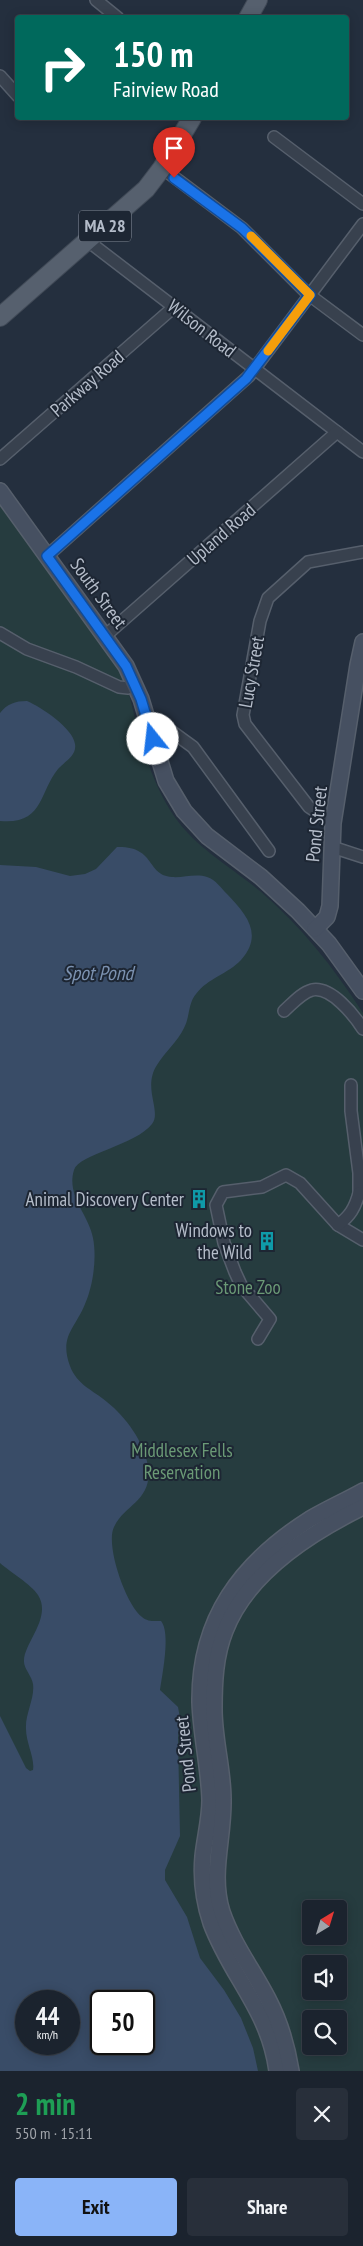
<!DOCTYPE html>
<html lang="en">
<head>
<meta charset="utf-8">
<style>
  :root { --surface:#1b232e; --page:#282f3a; --text:#f1f3f6; --muted:#a0a4aa; --line:#39404a; --accent:#8ab4f8 }
  body { margin:0; font-family:"PT Sans Narrow",sans-serif; background:var(--page); color:var(--text); height:100vh; display:flex; flex-direction:column; font-size:19px; white-space:nowrap }
  * { box-sizing:border-box; margin:0 }
  p { font-size:16px; color:var(--muted) }
  .icon { flex:none; width:28px; height:28px; fill:none; stroke:currentColor; stroke-width:2; stroke-linecap:round; stroke-linejoin:round }
  .map { position:relative; height:2071px; overflow:hidden }
  .panel { display:flex; flex-direction:column; background:var(--surface); flex:1 }
  .panel>* { flex:none }
  .top-card { position:absolute; left:15px; top:15px; width:334px; height:105px; border-radius:5px; box-shadow:0 2px 12px #0003,0 0 0 1px var(--line); background:#00695c; color:#fff; overflow:hidden }
  .needle { width:32px; rotate:38deg }
  .buttons { position:absolute; left:302px; top:1900px; display:grid; gap:10px }
  .buttons a { display:grid; place-items:center; width:45px; height:45px; border-radius:5px; background:var(--surface); box-shadow:0 2px 12px #0003,0 0 0 1px var(--line); font-size:25px }
  .speed { position:absolute; left:15px; top:1990px; display:flex; gap:10px; font-size:25px; font-weight:700; text-align:center }
  .speed>* { display:grid; place-content:center; width:65px; height:65px; border-radius:50%; background:var(--surface); box-shadow:0 2px 12px #0003,0 0 0 1px var(--line); line-height:1 }
  .speed small { font-size:12px; font-weight:400 }
  .speed .limit { border:2px solid #111; border-radius:8px; background:#fff; color:#111 }
  .pin { position:absolute; display:grid; place-items:center; width:42px; height:42px; color:#fff; margin:-51px -21px; border-radius:50% 50% 50% 0; rotate:-45deg; box-shadow:0 0 5px #0007 }
  .pin .icon { rotate:45deg }
  .me { position:absolute; width:55px; margin:-28px; rotate:344deg; stroke-linejoin:round; filter:drop-shadow(0 0 4px #0008) }
  .turn { display:flex; align-items:center; gap:18px; height:105px; padding:0 15px; font-size:22px }
  .turn .icon { width:65px; height:65px; stroke-width:2.5 }
  .turn b { display:block; font-size:35px; line-height:42px }
  .round { display:grid; place-items:center; flex:none; width:52px; height:52px; border-radius:5px; background:var(--page) }
  .head { display:flex; align-items:center; justify-content:space-between; height:85px; padding:0 15px }
  h1 { font-size:30px; font-weight:600; line-height:38px; color:#1e9e55 }
  .button { display:flex; gap:10px; margin-top:auto; padding:10px 15px }
  .button a { flex:1; height:58px; border-radius:5px; background:var(--accent); color:#111; font-size:20px; font-weight:600; line-height:58px; text-align:center }
  .button a+a { background:var(--page); color:var(--text) }
  .map>svg:first-child { display:block }
  .green { fill:#263c3f; fill-rule:evenodd }
  .water { fill:#394c67; fill-rule:evenodd }
  .lines { fill:none; stroke-linecap:round; stroke-linejoin:round }
  .street-casing { stroke:#565f6c; stroke-width:14 }
  .secondary-casing { stroke:#565f6c; stroke-width:18 }
  .primary-casing { stroke:#414a57; stroke-width:20 }
  .street { stroke:#38414e; stroke-width:11 }
  .secondary { stroke:#465061; stroke-width:15 }
  .primary { stroke:#56606e; stroke-width:18 }
  .route-casing { stroke:#114b97; stroke-width:12 }
  .route { stroke:#1a73e8; stroke-width:9 }
  .slow { stroke:#f59e0b; stroke-width:9 }
  .labels { text-anchor:middle; stroke-width:4; stroke-linejoin:round; paint-order:stroke }
  .shield { fill:#1d2633; stroke:#878f9c; stroke-width:1 }
  .shield-label { font-size:18px; font-weight:bold; fill:#b4bcc9 }
  .street-label { font-size:19px; fill:#b4bcc9; stroke:#1d2633 }
  .poi-label { font-size:19px; fill:#b4bcc9; stroke:#1d2633; text-anchor:end }
  .park-label { font-size:19px; fill:#6b9a76; stroke:#1d2633 }
  .water-label { font-size:20px; font-style:italic; fill:#7c92b1; stroke:#1d2633 }
</style>
</head>
<body>
<div class="map">
<svg width="363" height="2071" viewBox="0 0 363 2071">
  <rect width="100%" height="100%" fill="#242f3e"/>
  <path class="green" d="M0,504L118,668C128,685 131,703 136,722C144,754 155,788 174,816C196,848 231,867 260,891C301,926 334,968 363,1013V2071H0ZM311,1909H339V1936H311ZM311,1964H339V1991H311ZM26,2001H69V2044H26ZM101,2001H144V2044H101ZM311,2019H339V2046H311Z"/>
  <g class="water">
    <path d="M27,701C41,707 73,728 75,744C77,756 65,761 58,769C39,792 44,825 0,821V713C7,704 15,701 27,701Z"/>
    <path d="M117,847C156,846 146,875 172,877C183,878 196,873 207,877C216,880 221,888 227,894C246,914 264,934 241,960C228,974 208,978 196,994C188,1003 190,1017 184,1028C178,1041 165,1052 157,1065C142,1088 162,1111 152,1124C136,1145 79,1154 74,1170C66,1196 89,1215 93,1238C97,1258 93,1286 85,1304C75,1329 59,1336 70,1366C77,1385 93,1390 107,1402C126,1417 144,1442 148,1466C153,1501 125,1504 114,1527C105,1545 126,1605 142,1617C148,1622 154,1621 161,1621C171,1633 162,1675 160,1690L178,1707L180,1718L178,1738L180,1836L165,1870V1880L187,1917L200,1958L224,1990L241,2018L253,2048L258,2071H0V1716L26,1768L30,1771L33,1770C35,1758 26,1743 26,1729C25,1714 35,1698 33,1684C32,1676 23,1668 24,1660C25,1642 52,1617 38,1595C31,1584 10,1572 0,1563V865L36,867L70,876L85,874L96,869ZM26,2001H69V2044H26ZM101,2001H144V2044H101Z"/>
  </g>
  <g class="lines">
    <g class="street-casing">
      <g id="street">
        <polyline points="96,0 118,18"/>
        <polyline points="0,76 18,96"/>
        <polyline points="274,137 363,204"/>
        <polyline points="162,168 242,228 308,294 363,335"/>
        <polyline points="88,241 363,452"/>
        <polyline points="0,459 174,307"/>
        <polyline points="47,556 249,376 363,224"/>
        <polyline points="0,633 27,649 76,667 119,687 128,688 136,686"/>
        <polyline points="105,636 337,432"/>
        <polyline points="150,727 171,731 193,747 269,851"/>
        <polyline points="333,823 309,807 245,724 243,715 260,621 268,598 308,562 363,552"/>
        <polyline points="332,847 363,857"/>
        <path d="M284,1011C292,1004 301,993 312,990C331,986 354,1015 363,1029"/>
        <polyline points="351,1085 351,1111 359,1173 359,1193"/>
        <polyline points="338,1225 363,1240"/>
        <path d="M258,1339L270,1319L241,1285L235,1272L224,1243L216,1205L223,1192L262,1187L286,1175L300,1183L338,1225C350,1216 355,1208 359,1193H363"/>
      </g>
    </g>
    <g class="secondary-casing">
      <g id="secondary">
        <polyline points="0,491 126,666 141,699 166,781 184,811 207,836 261,877 298,911 329,944 363,991"/>
        <polyline points="315,929 327,917 330,906 333,823 358,665 363,642"/>
        <path d="M277,2071C269,2010 231,1977 211,1923C204,1902 201,1878 203,1856C205,1837 210,1819 210,1800C209,1767 201,1735 200,1702C199,1619 241,1563 310,1519C327,1509 345,1501 363,1491"/>
        <path d="M291,2071C287,2046 280,2022 268,1999C253,1970 233,1944 222,1912C210,1874 224,1838 223,1799C223,1769 214,1740 214,1709C214,1683 215,1656 225,1631C247,1573 310,1533 363,1507"/>
      </g>
    </g>
    <g class="primary-casing">
      <g id="primary">
        <polyline points="248,18 258,0"/>
        <polyline points="0,317 146,189 162,168 192,118"/>
      </g>
    </g>
    <use href="#street" class="street"/>
    <use href="#secondary" class="secondary"/>
    <use href="#primary" class="primary"/>
  </g>
  <g class="lines">
    <g class="route-casing">
      <polyline id="route" points="153,739 141,699 126,666 47,556 246,379 310,295 242,228 174,178"/>
    </g>
    <use href="#route" class="route"/>
    <polyline class="slow" points="251,236 310,295 268,351"/>
  </g>
  <defs>
    <g id="building-bare" transform="scale(1.5)"><path d="M-4-6H4V6H1V3H-1V6H-4ZM-2.5-4.3h1.7v1.8h-1.7ZM.8-4.3h1.7v1.8H.8ZM-2.5-1h1.7V.8h-1.7ZM.8-1h1.7V.8H.8Z" fill="#0f9aa8" stroke="#1d2633" stroke-width="2.5" paint-order="stroke"/></g>
  </defs>
  <g fill-rule="evenodd">
    <use href="#building-bare" x="199" y="1199"/>
    <use href="#building-bare" x="267" y="1241"/>
  </g>
  <g class="labels">
    <rect class="shield" x="79" y="210.5" width="52" height="31" rx="4"/>
    <g class="shield-label">
      <text x="105" y="232">MA 28</text>
    </g>
    <g class="street-label">
      <text transform="translate(202 328) rotate(38)" y="7">Wilson Road</text>
      <text transform="translate(87 383) rotate(-41)" y="7">Parkway Road</text>
      <text transform="translate(221 534) rotate(-41)" y="7">Upland Road</text>
      <text transform="translate(99 593) rotate(54)" y="7">South Street</text>
      <text transform="translate(251 672) rotate(-80)" y="7">Lucy Street</text>
      <text transform="translate(316 824) rotate(-84)" y="7">Pond Street</text>
      <text transform="translate(185 1754) rotate(-96)" y="7">Pond Street</text>
    </g>
    <g class="poi-label">
      <text x="184" y="1206">Animal Discovery Center</text>
      <text x="252" y="1237">Windows to<tspan x="252" dy="22">the Wild</tspan></text>
    </g>
    <g class="park-label">
      <text x="248" y="1294">Stone Zoo</text>
      <text x="182" y="1457">Middlesex Fells<tspan x="182" dy="22">Reservation</tspan></text>
    </g>
    <g class="water-label">
      <text x="98" y="980">Spot Pond</text>
    </g>
  </g>
</svg>
<div class="buttons">
<a><svg class="needle" viewBox="-14 -14 28 28"><path d="M0-13l5 13h-10z" fill="#e53935"/><path d="M0 13l5-13h-10z" fill="#a0a4aa"/></svg></a>
<a><svg class="icon" aria-label="sound" viewBox="0 0 24 24"><path d="M4 9h4l5-4v14l-5-4H4zM17 9q2 3 0 6"/></svg></a>
<a><svg class="icon" aria-label="search" viewBox="0 0 24 24"><circle cx="10" cy="10" r="6"/><path d="M15 15l6 6"/></svg></a>
</div>
<div class="speed"><div>44<small>km/h</small></div><div class="limit">50</div></div>
<div class="pin" style="left:174px;top:178px;background:#d93025"><svg class="icon" aria-label="arrive" viewBox="0 0 24 24"><path d="M6 21V4h12l-3 4 3 4H6"/></svg></div>
<svg class="me" style="left:153px;top:739px" viewBox="-20 -20 40 40"><circle r="19" fill="#fff"/><path d="M0-13L10 11 0 6-10 11z" fill="#1a73e8"/></svg>
<div class="top-card">
<div class="turn"><svg class="icon" aria-label="right" viewBox="0 0 24 24"><path d="M7 20v-9h11M14 6l5 5-5 5"/></svg><div><b>150 m</b>Fairview Road</div></div>
</div>
</div>
<section class="panel">
<div class="head"><div><h1>2 min</h1><p>550 m · 15:11</p></div><a class="round"><svg class="icon" aria-label="close" viewBox="0 0 24 24"><path d="M6 6l12 12M18 6L6 18"/></svg></a></div>
<div class="button"><a>Exit</a><a>Share</a></div>
</section>
</body>
</html>
